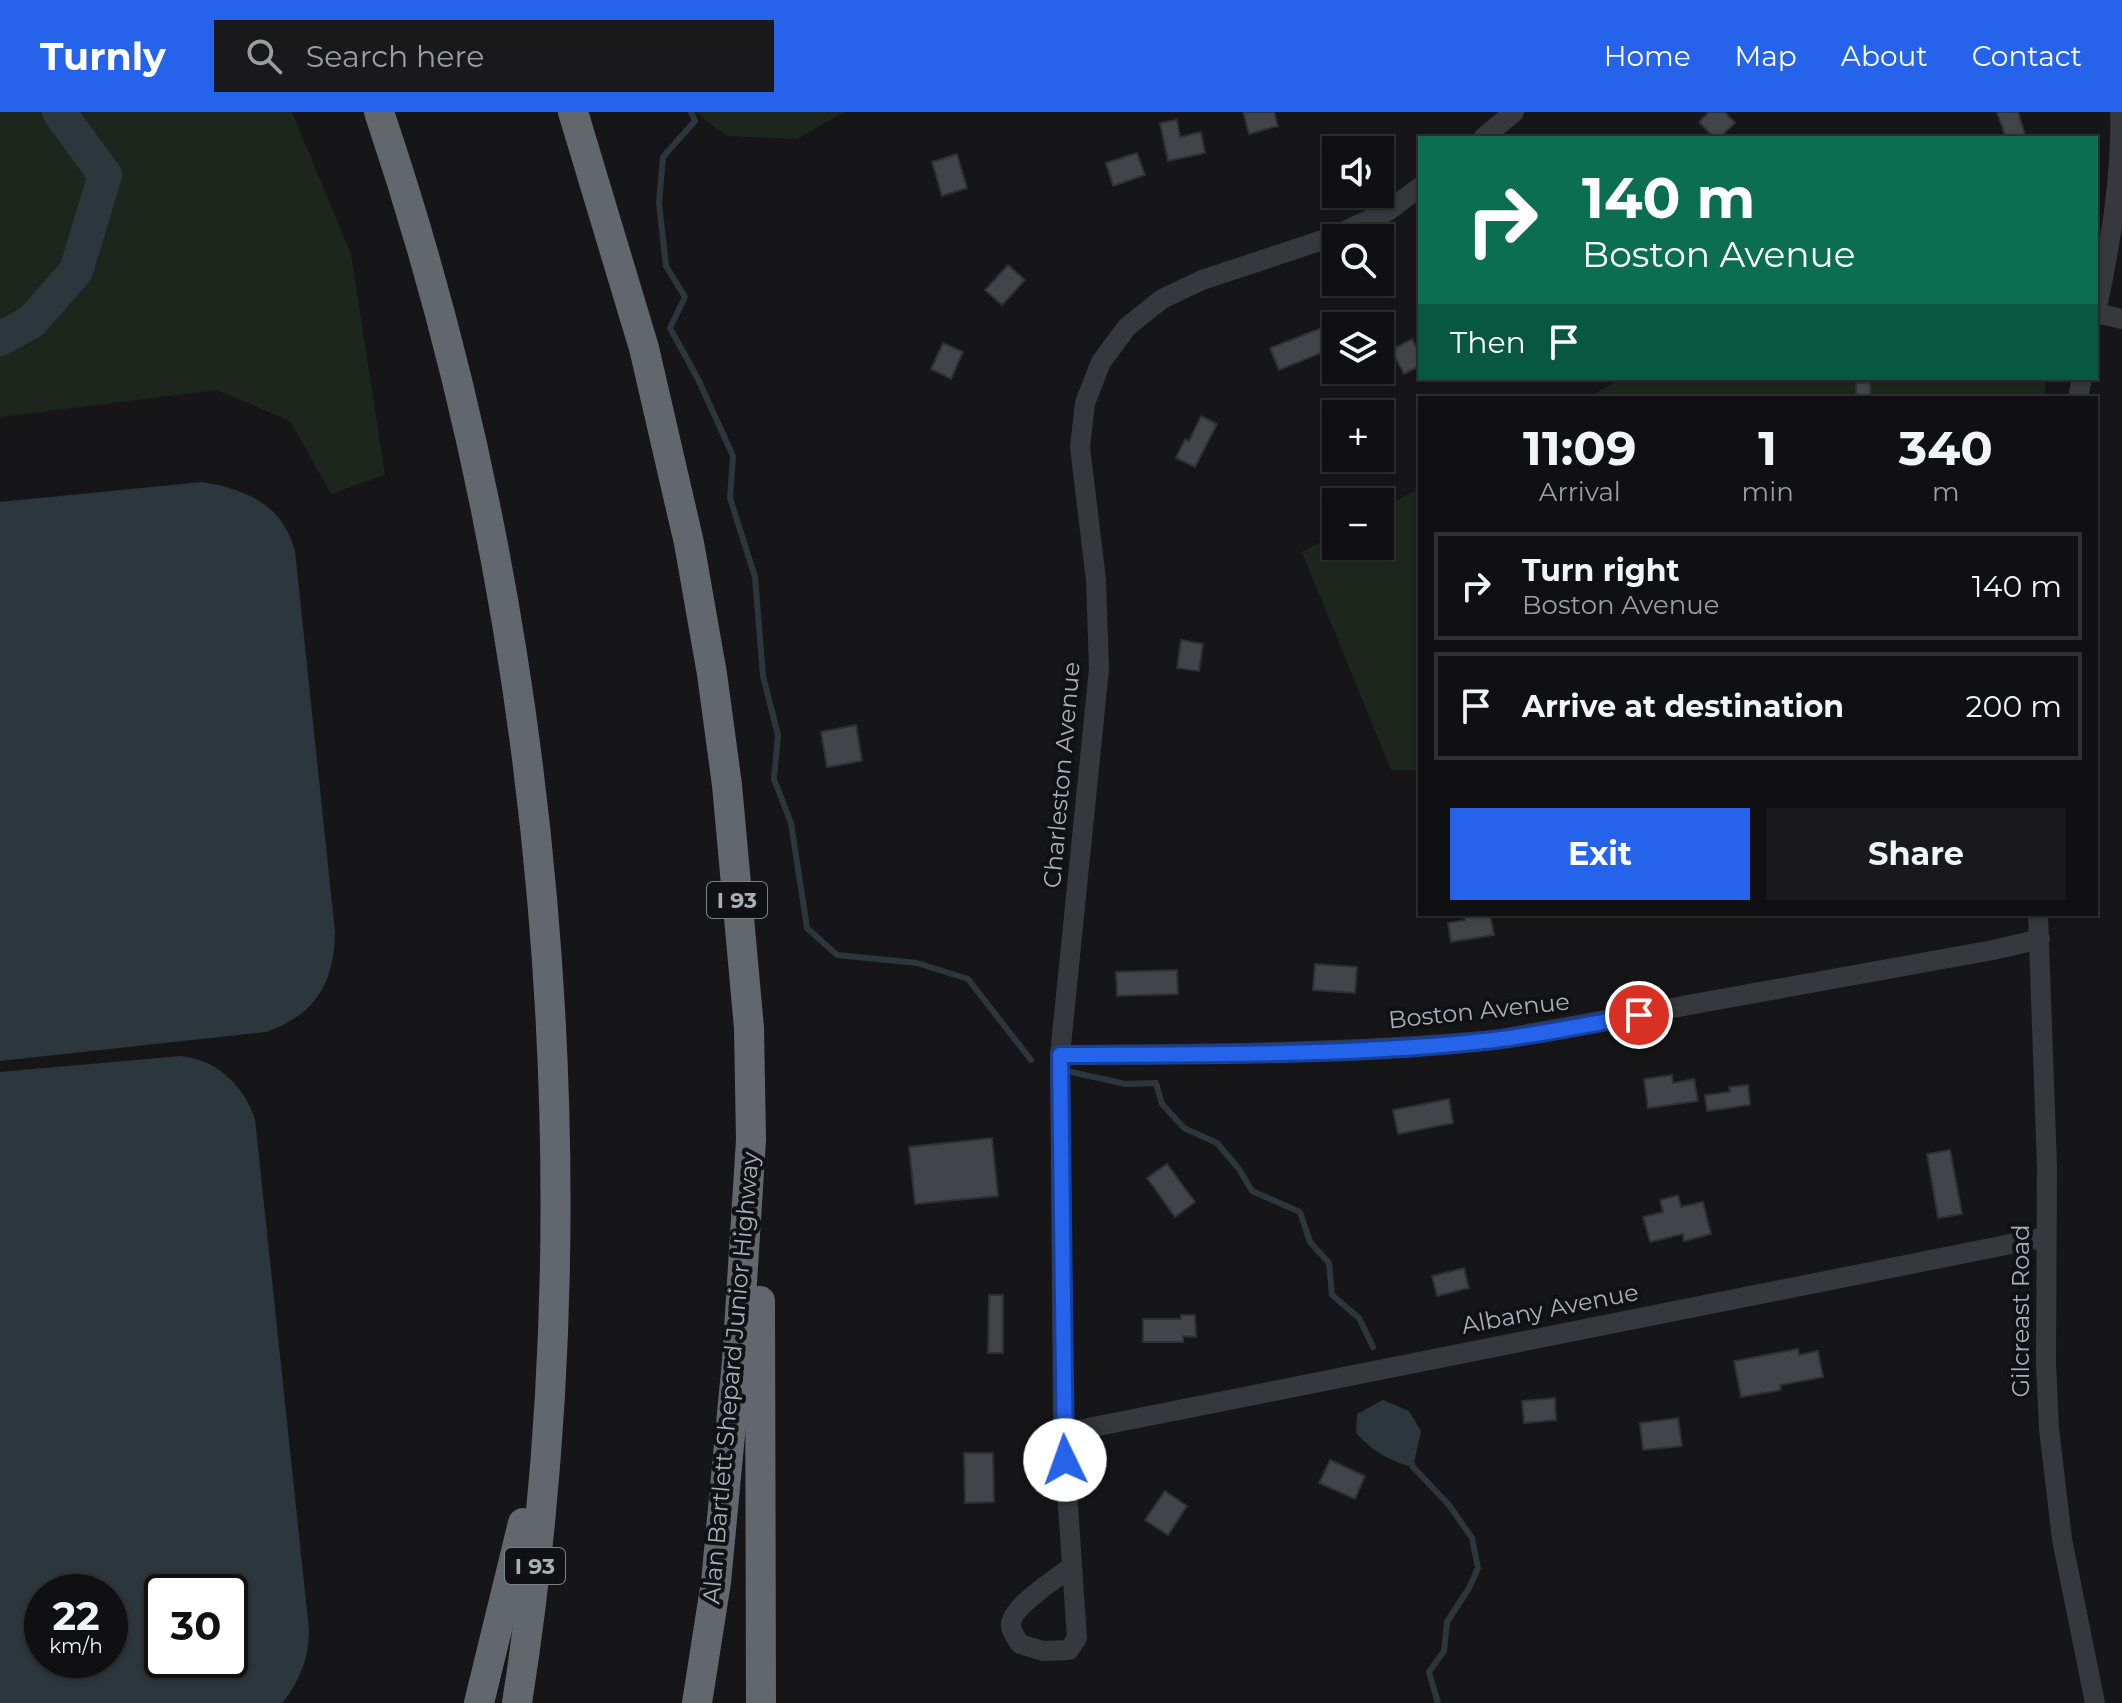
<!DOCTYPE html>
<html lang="en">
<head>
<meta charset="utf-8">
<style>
  :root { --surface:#101012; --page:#19191b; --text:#f1f3f6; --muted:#9c9d9f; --line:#303032; --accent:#2563eb }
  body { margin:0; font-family:Montserrat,sans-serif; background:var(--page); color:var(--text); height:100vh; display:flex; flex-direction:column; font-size:30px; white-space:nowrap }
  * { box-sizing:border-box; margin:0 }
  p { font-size:26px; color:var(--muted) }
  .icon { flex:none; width:44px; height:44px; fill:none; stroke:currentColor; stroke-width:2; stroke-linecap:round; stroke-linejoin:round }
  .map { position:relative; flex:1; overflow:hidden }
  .panel { position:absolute; left:1418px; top:284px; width:680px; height:520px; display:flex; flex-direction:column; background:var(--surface); border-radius:0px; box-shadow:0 2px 6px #0004,0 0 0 2px var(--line) }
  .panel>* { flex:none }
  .hud { position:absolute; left:1418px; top:24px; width:680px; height:244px; border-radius:0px; box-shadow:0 2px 6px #0004,0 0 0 2px var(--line); background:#0b6e4f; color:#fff; overflow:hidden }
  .fabs { position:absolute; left:1322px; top:24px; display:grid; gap:16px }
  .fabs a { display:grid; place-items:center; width:72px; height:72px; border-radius:0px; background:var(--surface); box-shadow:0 2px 6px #0004,0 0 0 2px var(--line); font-size:40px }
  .speed { position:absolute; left:24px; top:1462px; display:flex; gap:16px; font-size:40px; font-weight:700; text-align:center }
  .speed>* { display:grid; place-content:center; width:104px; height:104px; border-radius:50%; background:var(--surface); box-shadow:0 2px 6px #0004,0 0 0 2px var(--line); line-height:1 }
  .speed small { font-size:20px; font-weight:400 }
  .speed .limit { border:4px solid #111; border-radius:12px; background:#fff; color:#111 }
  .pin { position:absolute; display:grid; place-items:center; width:68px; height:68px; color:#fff; margin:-34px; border:4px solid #fff; border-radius:50%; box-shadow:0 2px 8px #0007 }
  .me { position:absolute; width:88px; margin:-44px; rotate:357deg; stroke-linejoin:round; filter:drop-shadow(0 0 6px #0008) }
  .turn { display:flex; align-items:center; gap:28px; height:168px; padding:0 32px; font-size:36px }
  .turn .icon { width:104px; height:104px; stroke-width:2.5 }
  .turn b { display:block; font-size:56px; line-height:68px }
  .then { display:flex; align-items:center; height:76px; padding:0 32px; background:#0003; gap:16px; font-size:30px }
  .eta { display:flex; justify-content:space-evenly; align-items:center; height:136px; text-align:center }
  .eta b { font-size:48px; font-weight:700; line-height:56px }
  .button { display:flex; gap:16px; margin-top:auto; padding:16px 32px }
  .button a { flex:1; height:92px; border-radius:0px; background:var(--accent); color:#fff; font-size:32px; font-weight:700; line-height:92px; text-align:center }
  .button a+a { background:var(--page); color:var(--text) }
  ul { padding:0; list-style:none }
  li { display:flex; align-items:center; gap:24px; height:108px; margin:0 16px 12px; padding:0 16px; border:4px solid var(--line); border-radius:0px }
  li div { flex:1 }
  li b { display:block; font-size:30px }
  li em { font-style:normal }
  header { display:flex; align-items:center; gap:48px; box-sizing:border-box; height:112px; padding:0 40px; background:var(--accent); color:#fff }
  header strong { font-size:38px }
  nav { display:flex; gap:44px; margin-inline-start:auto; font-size:28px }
  .search { width:560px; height:72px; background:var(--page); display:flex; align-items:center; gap:20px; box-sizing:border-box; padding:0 28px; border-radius:0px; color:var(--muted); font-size:30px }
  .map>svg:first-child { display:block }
  .green { fill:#1d261d }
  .water { fill:#2b373d; fill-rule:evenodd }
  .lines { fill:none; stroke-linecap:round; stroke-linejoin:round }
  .stream { stroke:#2b373d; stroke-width:6 }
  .river { stroke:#2b373d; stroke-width:34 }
  .building { fill:#414448; stroke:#2f3034; stroke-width:2 }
  .minor { stroke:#36383d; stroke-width:20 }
  .highway { stroke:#62676e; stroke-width:30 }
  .route-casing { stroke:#184099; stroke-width:20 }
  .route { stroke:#2563eb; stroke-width:14 }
  .labels { text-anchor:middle; stroke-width:8; stroke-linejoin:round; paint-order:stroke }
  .shield { fill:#111113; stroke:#7a8087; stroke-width:2 }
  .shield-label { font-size:22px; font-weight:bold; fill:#a7afb9 }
  .street-label { font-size:24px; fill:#a7afb9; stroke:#111113 }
</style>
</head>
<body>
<header>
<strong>Turnly</strong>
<div class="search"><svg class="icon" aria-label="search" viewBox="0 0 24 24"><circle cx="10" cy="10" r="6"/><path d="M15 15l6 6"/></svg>Search here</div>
<nav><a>Home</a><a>Map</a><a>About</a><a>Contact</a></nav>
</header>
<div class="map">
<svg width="2122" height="1591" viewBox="0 0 2122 1591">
  <rect width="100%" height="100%" fill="#161618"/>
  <g class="green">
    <polygon points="0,0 292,0 351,142 385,363 331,382 290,309 217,278 0,305"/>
    <polygon points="695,0 844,0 797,27 727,24"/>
    <polygon points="1623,266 2047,266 2044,286 1586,286"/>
    <polygon points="1420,376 1420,658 1391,658 1302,440 1336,422 1336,434 1380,434 1380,398"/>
  </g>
  <g class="water">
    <path d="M202,370C246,377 283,393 295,439L335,820C334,872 316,902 266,920L0,949V390Z"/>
    <path d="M181,944C217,948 243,972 255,1007L309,1518C309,1546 300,1569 282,1591H0V960ZM42,1480H110V1548H42ZM162,1480H230V1548H162Z"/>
    <path d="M1383,1288L1409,1299L1421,1319L1413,1355C1388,1349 1373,1339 1356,1321L1357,1302Z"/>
  </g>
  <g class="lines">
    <g class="stream">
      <polyline points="691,0 695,9 663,45 659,91 666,154 685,185 670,216 698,267 733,344 730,386 755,465 763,564 778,623 774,667 791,711 807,816 837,843 917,851 968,867 1031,948"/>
      <polyline points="1071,960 1126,972 1156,971 1162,992 1184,1016 1217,1031 1239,1057 1252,1079 1300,1100 1310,1130 1329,1151 1332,1183 1359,1206 1373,1235"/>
      <polyline points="1410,1348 1413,1355 1449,1393 1472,1426 1478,1456 1469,1476 1447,1510 1444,1539 1429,1560 1438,1591"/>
    </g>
    <polyline class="river" points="0,227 31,210 76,159 105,63 59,0"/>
  </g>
  <g class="building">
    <polygon points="1243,0 1274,0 1278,14 1249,22"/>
    <polygon points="1709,0 1725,0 1735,11 1719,26 1714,26 1699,10"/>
    <polygon points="1997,0 2018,0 2026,26 2006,26"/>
    <polygon points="1177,8 1180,25 1201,20 1205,41 1168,49 1160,11"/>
    <polygon points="1137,41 1145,63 1113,74 1106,51"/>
    <polygon points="957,42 967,76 942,84 932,50"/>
    <polygon points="1008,153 1025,168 1002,193 985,178"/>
    <polygon points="1329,213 1336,235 1279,258 1270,236"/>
    <polygon points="1412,227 1420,242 1420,254 1404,262 1391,238"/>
    <polygon points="943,231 963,240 951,267 931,257"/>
    <polygon points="1870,270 1871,286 1856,286 1856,271"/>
    <polygon points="1201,304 1217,312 1195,355 1176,346 1185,327 1189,329"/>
    <polygon points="1181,528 1203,532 1199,559 1177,556"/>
    <polygon points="856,613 862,649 827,655 821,620"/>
    <polygon points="1464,802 1490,802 1494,823 1451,830 1448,811 1465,808"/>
    <polygon points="1315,852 1357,855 1355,881 1313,878"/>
    <polygon points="1177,858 1178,882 1117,884 1116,860"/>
    <polygon points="1672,963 1673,971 1694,967 1698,989 1648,996 1644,967"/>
    <polygon points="1748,973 1750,993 1707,999 1705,983 1730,980 1729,975"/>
    <polygon points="1449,987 1453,1011 1398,1022 1393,998"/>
    <polygon points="992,1026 998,1084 915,1092 909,1035"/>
    <polygon points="1950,1038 1962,1102 1938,1106 1927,1042"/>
    <polygon points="1167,1052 1195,1090 1175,1105 1147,1066"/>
    <polygon points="1678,1083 1681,1095 1703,1090 1711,1122 1684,1129 1683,1122 1650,1130 1643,1105 1663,1100 1660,1088"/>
    <polygon points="1464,1156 1469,1176 1437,1184 1432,1164"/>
    <polygon points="989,1183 1003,1183 1003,1241 988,1241"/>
    <polygon points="1181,1203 1195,1203 1196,1225 1183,1224 1183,1230 1143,1230 1143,1207 1181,1207"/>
    <polygon points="1798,1237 1799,1243 1818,1239 1823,1265 1780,1273 1781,1278 1741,1285 1734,1249"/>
    <polygon points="1555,1286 1556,1308 1524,1311 1522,1289"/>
    <polygon points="1678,1306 1682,1334 1643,1338 1640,1311"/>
    <polygon points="964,1341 993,1341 994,1390 965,1391"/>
    <polygon points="1330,1348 1365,1364 1355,1387 1319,1371"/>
    <polygon points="1165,1379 1187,1394 1168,1423 1145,1408"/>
  </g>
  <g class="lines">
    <g class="minor">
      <polyline points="1483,26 1514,0"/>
      <path d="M2096,200C2110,136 2122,66 2120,0"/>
      <polyline points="2096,201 2122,207"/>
      <polyline points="2078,286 2082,266"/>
      <polyline points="2038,802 2047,1055 2046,1251 2049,1317 2062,1427 2095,1591"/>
      <path d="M1060,943C1206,942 1351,941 1495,928L1993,838L2040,827"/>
      <polyline points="1063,1321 2046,1125"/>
      <path d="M1071,1455C1057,1466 1009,1496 1011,1514C1011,1520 1017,1527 1020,1532L1043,1539L1069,1538L1077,1526L1063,1321L1060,943L1099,557L1096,468L1080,335L1085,291L1101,250L1127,215L1162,187L1202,168L1329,126L1388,99L1420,75"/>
    </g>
    <g class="highway">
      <path d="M379,0C548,500 599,1069 517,1591"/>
      <polyline points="573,0 644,236 689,431 712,562 727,673 749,916 751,1028 737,1249 716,1470 697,1591"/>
      <polyline points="760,1189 761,1591"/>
      <polyline points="479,1591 523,1411"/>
    </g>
  </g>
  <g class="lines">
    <g class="route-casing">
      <path id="route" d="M1065,1348L1060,943C1205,942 1351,944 1494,928C1543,922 1591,912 1639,903"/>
    </g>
    <use href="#route" class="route"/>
  </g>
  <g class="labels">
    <g class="shield">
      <rect x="707" y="770" width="60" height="36" rx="6"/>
      <rect x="505" y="1436" width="60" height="36" rx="6"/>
    </g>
    <g class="shield-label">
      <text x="737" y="796">I 93</text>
      <text x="535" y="1462">I 93</text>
    </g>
    <g class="street-label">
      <text transform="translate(1062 663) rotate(-85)" y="8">Charleston Avenue</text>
      <text transform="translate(1479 899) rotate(-6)" y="8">Boston Avenue</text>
      <text transform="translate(1550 1197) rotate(-11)" y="8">Albany Avenue</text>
      <text transform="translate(2021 1199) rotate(-90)" y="8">Gilcreast Road</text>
      <text transform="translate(731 1266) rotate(-85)" y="8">Alan Bartlett Shepard Junior Highway</text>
    </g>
  </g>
</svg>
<div class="fabs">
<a><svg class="icon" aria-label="sound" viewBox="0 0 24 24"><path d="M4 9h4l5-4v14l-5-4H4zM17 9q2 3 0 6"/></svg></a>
<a><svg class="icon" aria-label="search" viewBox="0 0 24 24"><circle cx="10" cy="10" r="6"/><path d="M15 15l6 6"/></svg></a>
<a><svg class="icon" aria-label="layers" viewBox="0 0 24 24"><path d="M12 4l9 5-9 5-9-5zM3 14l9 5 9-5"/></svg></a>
<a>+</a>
<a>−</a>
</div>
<div class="speed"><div>22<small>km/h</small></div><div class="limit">30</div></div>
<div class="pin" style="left:1639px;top:903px;background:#d93025"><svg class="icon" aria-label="arrive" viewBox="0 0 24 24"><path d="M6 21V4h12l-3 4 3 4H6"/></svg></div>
<svg class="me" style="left:1065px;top:1348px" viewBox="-20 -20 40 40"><circle r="19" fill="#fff"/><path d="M0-13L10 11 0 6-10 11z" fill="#2563eb"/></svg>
<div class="hud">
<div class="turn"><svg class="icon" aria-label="right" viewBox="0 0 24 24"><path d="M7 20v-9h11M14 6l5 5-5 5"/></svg><div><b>140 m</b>Boston Avenue</div></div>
<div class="then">Then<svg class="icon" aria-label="arrive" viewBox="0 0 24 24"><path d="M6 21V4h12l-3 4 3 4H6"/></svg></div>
</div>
<section class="panel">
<div class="eta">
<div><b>11:09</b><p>Arrival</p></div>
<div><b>1</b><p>min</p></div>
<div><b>340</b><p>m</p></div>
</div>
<ul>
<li><svg class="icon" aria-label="right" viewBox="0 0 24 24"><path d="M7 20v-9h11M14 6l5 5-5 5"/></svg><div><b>Turn right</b><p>Boston Avenue</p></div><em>140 m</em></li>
<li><svg class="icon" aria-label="arrive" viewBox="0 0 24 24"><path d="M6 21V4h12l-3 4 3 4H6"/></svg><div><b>Arrive at destination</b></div><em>200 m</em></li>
</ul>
<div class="button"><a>Exit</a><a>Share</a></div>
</section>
</div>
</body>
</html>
